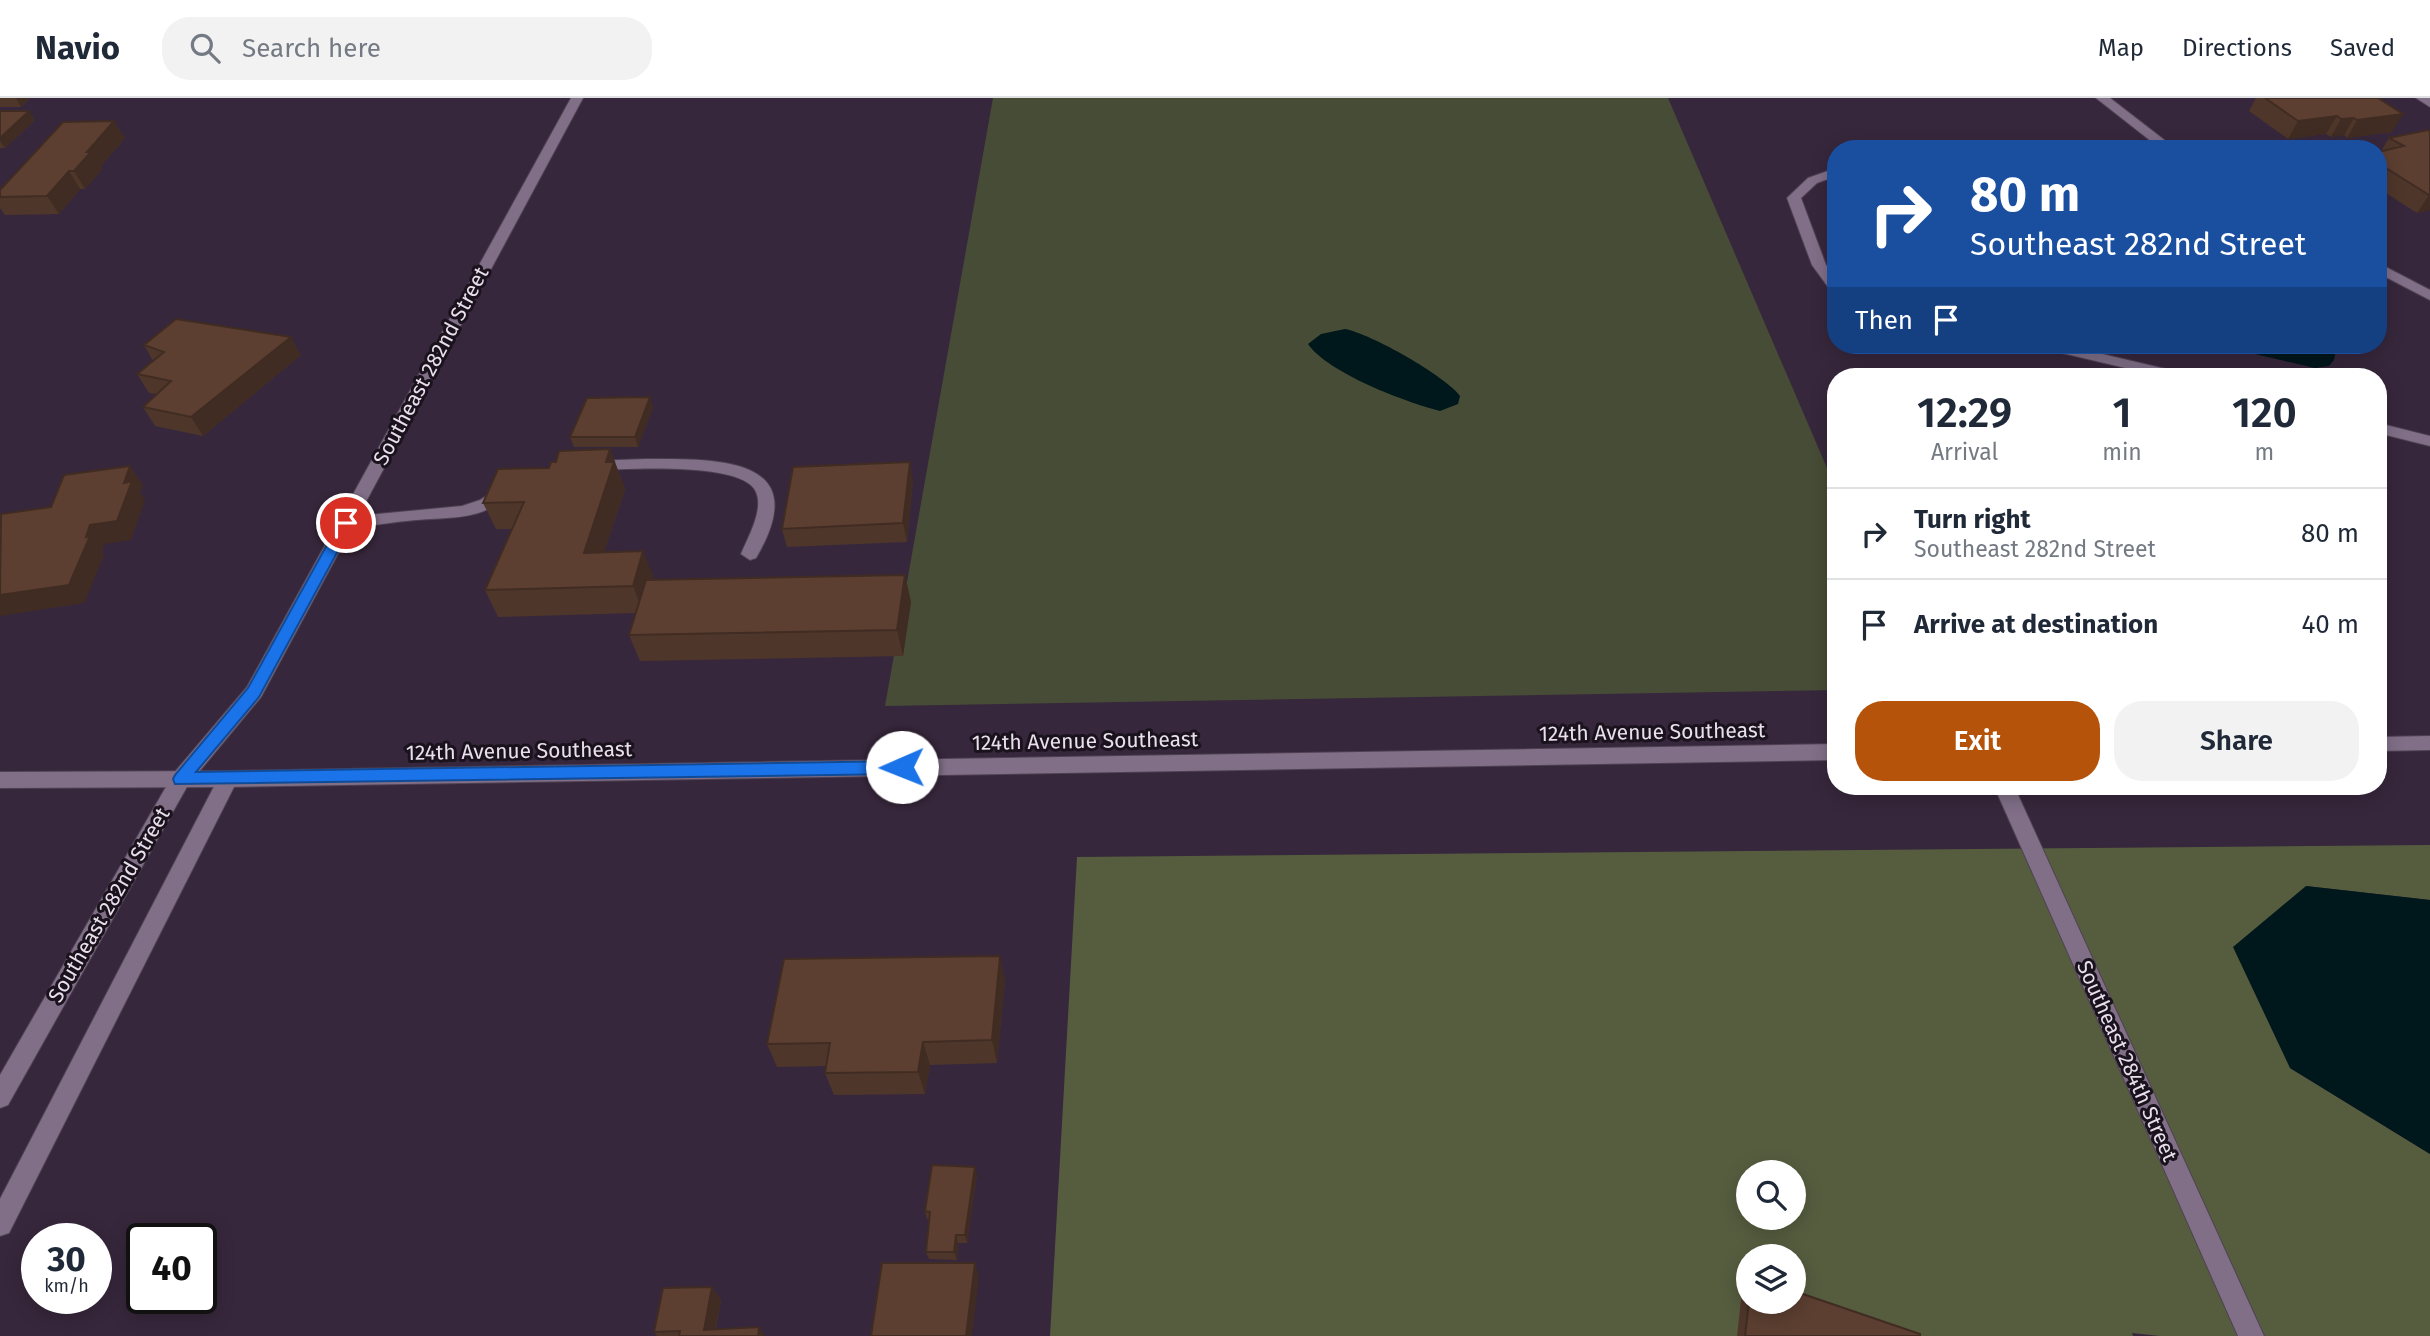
<!DOCTYPE html>
<html lang="en">
<head>
<meta charset="utf-8">
<style>
  :root { --surface:#fff; --page:#f2f2f3; --text:#1f2937; --muted:#747a83; --line:#e0e1e3; --accent:#b45309 }
  body { margin:0; font-family:"Fira Sans",sans-serif; background:var(--page); color:var(--text); height:100vh; display:flex; flex-direction:column; font-size:26px; white-space:nowrap }
  * { box-sizing:border-box; margin:0 }
  p { font-size:23px; color:var(--muted) }
  .icon { flex:none; width:38px; height:38px; fill:none; stroke:currentColor; stroke-width:2; stroke-linecap:round; stroke-linejoin:round }
  .map { position:relative; flex:1; overflow:hidden }
  .details { position:absolute; left:1827px; top:270px; width:560px; height:427px; display:flex; flex-direction:column; background:var(--surface); border-radius:28px; box-shadow:0 4px 18px #0003 }
  .details>* { flex:none }
  .hud { position:absolute; left:1827px; top:42px; width:560px; height:214px; border-radius:28px; box-shadow:0 4px 18px #0003; background:#1a4fa0; color:#fff; overflow:hidden }
  .buttons { position:absolute; left:1736px; top:1062px; display:grid; gap:14px }
  .buttons a { display:grid; place-items:center; width:70px; height:70px; border-radius:50%; background:var(--surface); box-shadow:0 4px 18px #0003; font-size:35px }
  .speed { position:absolute; left:21px; top:1125px; display:flex; gap:14px; font-size:35px; font-weight:700; text-align:center }
  .speed>* { display:grid; place-content:center; width:91px; height:91px; border-radius:50%; background:var(--surface); box-shadow:0 4px 18px #0003; line-height:1 }
  .speed small { font-size:18px; font-weight:400 }
  .speed .limit { border:4px solid #111; border-radius:10px; background:#fff; color:#111 }
  .pin { position:absolute; display:grid; place-items:center; width:60px; height:60px; color:#fff; margin:-30px; border:4px solid #fff; border-radius:50%; box-shadow:0 2px 7px #0007 }
  .me { position:absolute; width:77px; margin:-38px; rotate:269deg; stroke-linejoin:round; filter:drop-shadow(0 0 5px #0008) }
  .turn { display:flex; align-items:center; gap:24px; height:147px; padding:0 28px; font-size:32px }
  .turn .icon { width:91px; height:91px; stroke-width:2.5 }
  .turn b { display:block; font-size:49px; line-height:60px }
  .then { display:flex; align-items:center; height:66px; padding:0 28px; background:#0003; gap:14px; font-size:26px }
  .eta { display:flex; justify-content:space-evenly; align-items:center; height:119px; text-align:center }
  .eta b { font-size:42px; font-weight:600; line-height:49px }
  .cta { display:flex; gap:14px; margin-top:auto; padding:14px 28px }
  .cta a { flex:1; height:80px; border-radius:28px; background:var(--accent); color:#fff; font-size:28px; font-weight:600; line-height:80px; text-align:center }
  .cta a+a { background:var(--page); color:var(--text) }
  ul { padding:0; list-style:none }
  li { display:flex; align-items:center; gap:21px; height:91px; padding:0 28px; border-top:2px solid var(--line) }
  li div { flex:1 }
  li b { display:block; font-size:26px }
  li em { font-style:normal }
  header { display:flex; align-items:center; gap:42px; box-sizing:border-box; height:98px; padding:0 35px; background:var(--surface); border-bottom:2px solid var(--line) }
  header strong { font-size:33px }
  nav { display:flex; gap:38px; margin-inline-start:auto; font-size:24px }
  .search { width:490px; height:63px; background:var(--page); display:flex; align-items:center; gap:18px; box-sizing:border-box; padding:0 24px; border-radius:28px; color:var(--muted); font-size:26px }
  .map>svg:first-child { display:block }
  .green { fill:#474c36 }
  .forest { fill:#565d3f; fill-rule:evenodd }
  .water { fill:#00171c }
  .lines { fill:none; stroke-linecap:round; stroke-linejoin:round }
  .service-casing { stroke:#4f4253; stroke-width:2 }
  .minor-casing { stroke:#4f4253; stroke-width:2 }
  .tertiary-casing { stroke:#4f4253; stroke-width:2 }
  .service { fill:#816f87; fill-rule:evenodd }
  .minor { fill:#816f87; fill-rule:evenodd }
  .tertiary { fill:#816f87; fill-rule:evenodd }
  .wall { fill:#4f362a }
  .shaded-wall { fill:#402c22 }
  .building { fill:#5c3f31; stroke:#402c22; stroke-width:2 }
  .route { fill:#1a73e8; stroke:#114b97; stroke-width:2 }
  .labels { text-anchor:middle; stroke-width:6; stroke-linejoin:round; paint-order:stroke }
  .street-label { font-size:21px; fill:#e9dfed; stroke:#1a131d }
</style>
</head>
<body>
<header>
<strong>Navio</strong>
<div class="search"><svg class="icon" aria-label="search" viewBox="0 0 24 24"><circle cx="10" cy="10" r="6"/><path d="M15 15l6 6"/></svg>Search here</div>
<nav><a>Map</a><a>Directions</a><a>Saved</a></nav>
</header>
<div class="map">
<svg width="2430" height="1238" viewBox="0 0 2430 1238">
  <rect width="100%" height="100%" fill="#37273c"/>
  <polygon class="green" points="993,0 1668,0 1836,391 1836,592 885,608"/>
  <path class="forest" d="M2430,747V802L2306,788L2290,970L2430,1056V1238H2160L2132,1235L2133,1238H1050L1077,759ZM1748,1074H1794V1120H1748ZM1748,1158H1794V1204H1748Z"/>
  <g class="water">
    <path d="M1345,231C1371,236 1444,277 1460,298L1458,306L1440,313C1405,304 1328,275 1308,246L1321,236Z"/>
    <polygon points="2217,247 2337,247 2334,262 2329,268 2315,270"/>
    <polygon points="2306,788 2430,802 2430,1056 2290,970 2233,849"/>
  </g>
  <g class="lines">
    <g class="service-casing">
      <g id="service">
        <polygon points="2096,0 2110,0 2176,51 2161,51"/>
        <polygon points="1836,70 1836,78 1817,85 1801,100 1826,167 1836,180 1836,194 1831,193 1812,167 1787,100 1808,80"/>
        <polygon points="2378,165 2430,192 2430,202 2378,175"/>
        <polygon points="2038,247 2064,247 2183,275 2186,278 2159,278 2041,250"/>
        <polygon points="2378,325 2430,338 2430,348 2378,335"/>
        <path d="M646,361C717,361 816,358 756,460L750,462L741,456C748,439 764,412 756,394C744,363 620,371 590,373L582,368L590,363Z"/>
        <path d="M503,387L511,392C489,423 450,419 416,422C393,424 369,428 346,431L337,425L346,419L462,408L480,402Z"/>
        <polygon points="228,673 235,675 238,681 9,1135 0,1138 0,1101 221,675"/>
      </g>
    </g>
    <g class="minor-casing">
      <g id="minor">
        <polygon points="571,0 583,0 261,599 188,687 8,1007 0,1010 0,977 174,675 247,589"/>
        <polygon points="2416,0 2430,0 2430,9"/>
        <polygon points="1994,688 2014,688 2264,1238 2238,1238"/>
      </g>
    </g>
    <g class="tertiary-casing">
      <g id="tertiary">
        <polygon points="2430,638 2430,652 2378,653 2378,639"/>
        <polygon points="1836,646 1836,662 228,689 0,690 0,674 228,673"/>
      </g>
    </g>
    <use href="#service" class="service"/>
    <use href="#minor" class="minor"/>
    <use href="#tertiary" class="tertiary"/>
  </g>
  <g class="wall">
    <polygon points="0,0 29,0 29,1 21,9 0,9"/>
    <polygon points="2256,0 2378,0 2392,34 2347,40 2344,37 2331,39 2326,36 2288,41 2249,13"/>
    <polygon points="0,13 35,22 5,50 0,50"/>
    <polygon points="2430,33 2430,112 2417,115 2378,90 2378,54 2381,53 2389,40"/>
    <polygon points="125,40 100,69 102,71 85,91 80,91 59,116 5,117 0,110 0,92"/>
    <polygon points="144,247 301,257 203,338 155,328 143,309 156,296 149,295 137,276 153,263"/>
    <polygon points="653,309 638,349 574,349 570,339"/>
    <polygon points="610,351 625,391 604,454 654,480 653,482 905,477 911,504 903,558 640,563 629,537 636,515 498,519 485,492 512,431 496,431 483,405 549,370"/>
    <polygon points="913,382 907,444 787,449 782,431"/>
    <polygon points="1005,882 997,965 930,967 925,996 834,997 825,975 826,968 777,969 767,946"/>
    <polygon points="977,1076 967,1145 958,1145 957,1162 929,1161 926,1154 929,1121 927,1121 925,1113"/>
    <polygon points="1748,1185 1748,1204 1794,1204 1920,1238 1737,1238 1742,1193"/>
    <polygon points="712,1189 721,1202 716,1231 765,1238 657,1238 654,1234"/>
  </g>
  <g class="shaded-wall">
    <polygon points="16,0 29,0 29,1 21,9"/>
    <polygon points="29,13 35,22 5,50 0,43 0,40"/>
    <polygon points="2403,16 2392,34 2347,40 2357,22"/>
    <polygon points="2337,18 2326,36 2288,41 2298,23"/>
    <polygon points="2354,20 2344,37 2331,39 2341,21"/>
    <polygon points="114,23 125,40 100,69 102,71 85,91 74,73 87,54"/>
    <polygon points="69,73 80,91 59,116 47,98"/>
    <polygon points="2429,97 2430,97 2430,112 2417,115"/>
    <polygon points="291,239 301,257 203,338 191,319"/>
    <polygon points="650,299 653,309 638,349 635,339"/>
    <polygon points="610,351 625,391 595,481 584,455"/>
    <polygon points="910,364 913,382 907,444 903,425"/>
    <polygon points="130,368 143,387 140,395 145,402 131,442 104,446 102,454 104,457 84,505 0,518 0,497 86,439 90,427 124,385"/>
    <polygon points="643,453 654,480 643,514 633,488"/>
    <polygon points="905,477 911,504 903,558 897,532"/>
    <polygon points="1000,858 1005,882 997,965 992,942"/>
    <polygon points="923,944 930,967 925,996 918,974"/>
    <polygon points="975,1069 977,1076 967,1145 965,1137"/>
    <polygon points="956,1137 958,1145 957,1162 954,1154"/>
    <polygon points="975,1165 979,1179 972,1238 966,1238"/>
    <polygon points="712,1189 721,1202 714,1238 704,1232"/>
    <polygon points="759,1229 765,1238 758,1238"/>
  </g>
  <g class="building">
    <polygon points="2265,0 2378,0 2403,16 2357,22 2354,20 2341,21 2337,18 2298,23"/>
    <polygon points="0,13 29,13 0,40"/>
    <polygon points="114,23 87,54 91,54 74,73 69,73 47,98 0,99 0,92 63,24"/>
    <polygon points="2428,32 2430,33 2430,97 2429,97 2378,65 2378,54 2404,48 2389,40"/>
    <polygon points="176,221 291,239 191,319 143,309 171,283 137,276 164,254 144,247"/>
    <polygon points="650,299 635,339 570,339 587,300"/>
    <polygon points="610,351 606,364 614,364 584,455 643,453 633,488 485,492 524,404 483,405 498,371 549,370 551,364 556,364 559,353"/>
    <polygon points="910,364 903,425 782,431 793,369"/>
    <polygon points="130,368 124,385 132,383 117,423 90,427 86,439 90,438 69,487 0,497 1,416 51,409 64,377"/>
    <polygon points="905,477 897,532 629,537 646,482"/>
    <polygon points="1000,858 992,942 923,944 918,974 825,975 830,945 767,946 784,861"/>
    <polygon points="932,1067 975,1069 965,1137 956,1137 954,1154 926,1154 930,1114 925,1113"/>
    <polygon points="882,1165 975,1165 966,1238 871,1238"/>
    <polygon points="712,1189 704,1232 759,1229 758,1238 679,1238 680,1233 654,1234 663,1190"/>
    <polygon points="1794,1193 1920,1236 1920,1238 1745,1238 1749,1204 1794,1204"/>
  </g>
  <polygon class="route" points="346,420 353,425 259,599 196,674 902,663 910,669 902,676 175,686 173,681 175,677 248,590 339,425"/>
  <g class="labels">
    <g class="street-label">
      <text transform="translate(431 268) rotate(-62)" y="7">Southeast 282nd Street</text>
      <text transform="translate(1652 634) rotate(-1)" y="7">124th Avenue Southeast</text>
      <text transform="translate(1085 643) rotate(-1)" y="7">124th Avenue Southeast</text>
      <text transform="translate(519 653) rotate(-1)" y="7">124th Avenue Southeast</text>
      <text transform="translate(109 807) rotate(-60)" y="7">Southeast 282nd Street</text>
      <text transform="translate(2127 963) rotate(66)" y="7">Southeast 284th Street</text>
    </g>
  </g>
</svg>
<div class="buttons">
<a><svg class="icon" aria-label="search" viewBox="0 0 24 24"><circle cx="10" cy="10" r="6"/><path d="M15 15l6 6"/></svg></a>
<a><svg class="icon" aria-label="layers" viewBox="0 0 24 24"><path d="M12 4l9 5-9 5-9-5zM3 14l9 5 9-5"/></svg></a>
</div>
<div class="speed"><div>30<small>km/h</small></div><div class="limit">40</div></div>
<div class="pin" style="left:346px;top:425px;background:#d93025"><svg class="icon" aria-label="arrive" viewBox="0 0 24 24"><path d="M6 21V4h12l-3 4 3 4H6"/></svg></div>
<svg class="me" style="left:902px;top:669px" viewBox="-20 -20 40 40"><circle r="19" fill="#fff"/><path d="M0-13L10 11 0 6-10 11z" fill="#1a73e8"/></svg>
<div class="hud">
<div class="turn"><svg class="icon" aria-label="right" viewBox="0 0 24 24"><path d="M7 20v-9h11M14 6l5 5-5 5"/></svg><div><b>80 m</b>Southeast 282nd Street</div></div>
<div class="then">Then<svg class="icon" aria-label="arrive" viewBox="0 0 24 24"><path d="M6 21V4h12l-3 4 3 4H6"/></svg></div>
</div>
<section class="details">
<div class="eta">
<div><b>12:29</b><p>Arrival</p></div>
<div><b>1</b><p>min</p></div>
<div><b>120</b><p>m</p></div>
</div>
<ul>
<li><svg class="icon" aria-label="right" viewBox="0 0 24 24"><path d="M7 20v-9h11M14 6l5 5-5 5"/></svg><div><b>Turn right</b><p>Southeast 282nd Street</p></div><em>80 m</em></li>
<li><svg class="icon" aria-label="arrive" viewBox="0 0 24 24"><path d="M6 21V4h12l-3 4 3 4H6"/></svg><div><b>Arrive at destination</b></div><em>40 m</em></li>
</ul>
<div class="cta"><a>Exit</a><a>Share</a></div>
</section>
</div>
</body>
</html>
